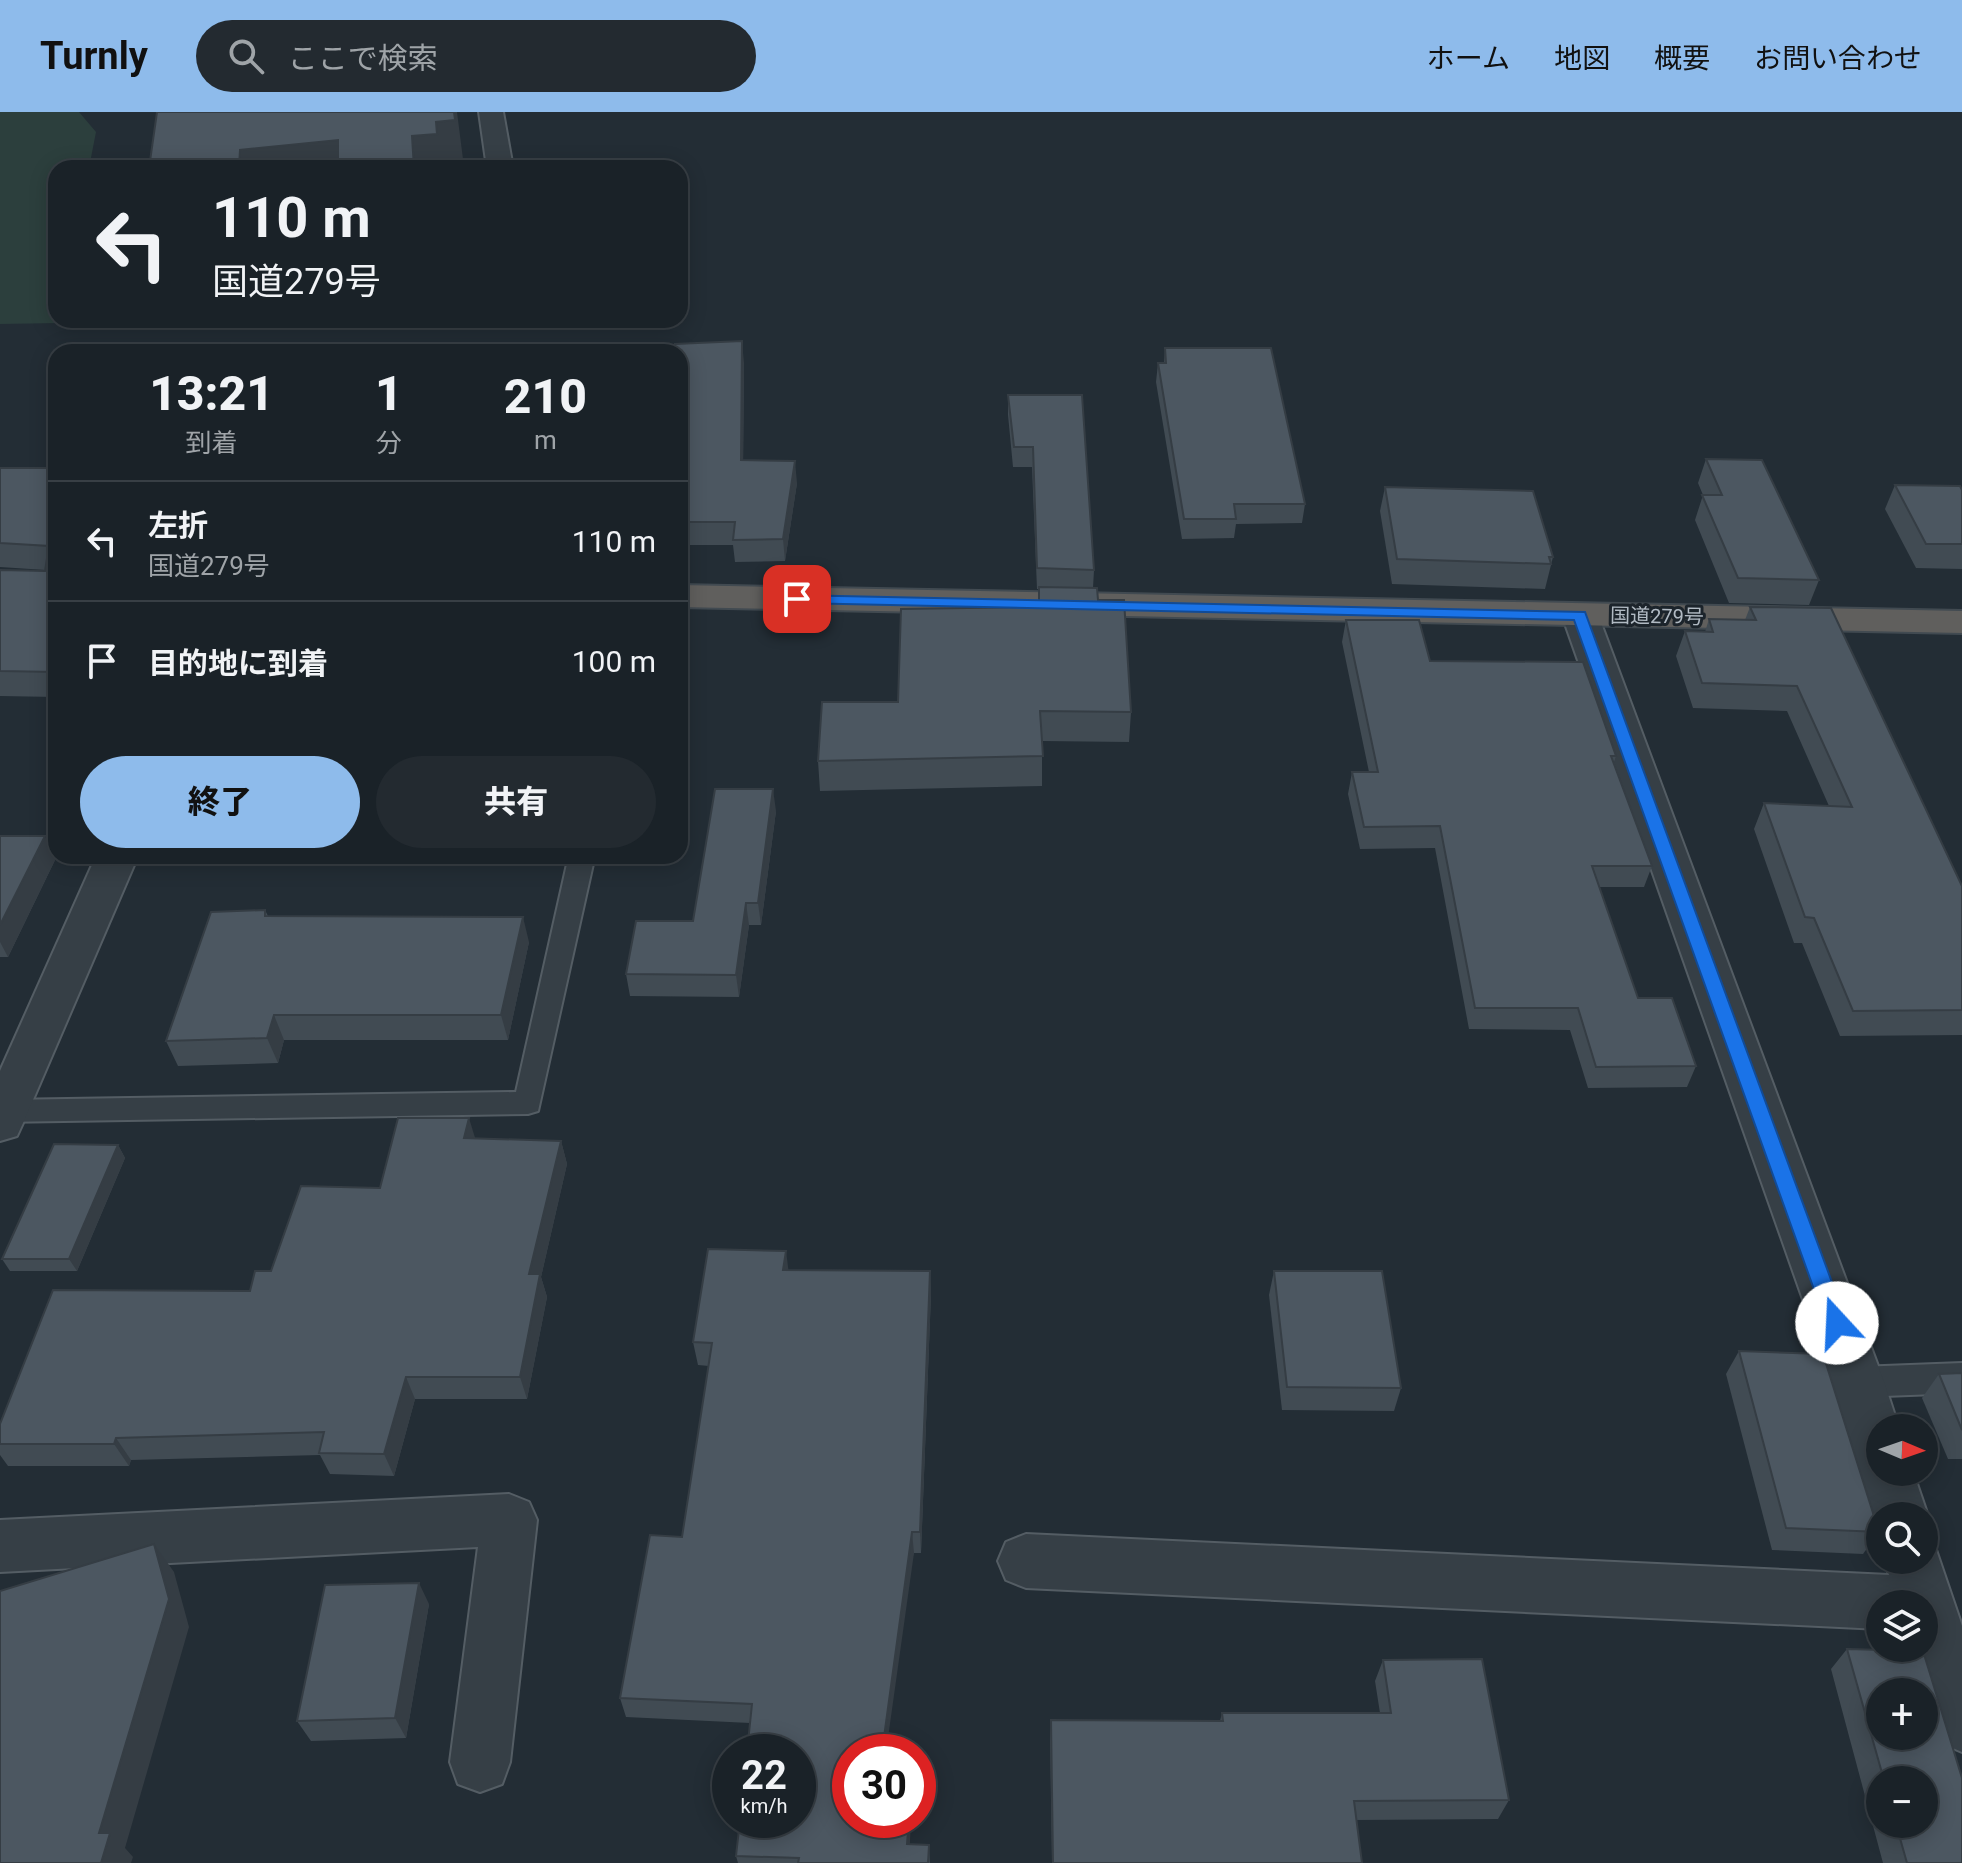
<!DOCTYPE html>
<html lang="ja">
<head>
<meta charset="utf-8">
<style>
  :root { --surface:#1a2228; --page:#232a30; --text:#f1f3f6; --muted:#9fa4a8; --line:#383f45; --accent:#8ebbeb }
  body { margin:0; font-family:Roboto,"Noto Sans JP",sans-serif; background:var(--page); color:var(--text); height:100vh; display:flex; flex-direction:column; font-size:30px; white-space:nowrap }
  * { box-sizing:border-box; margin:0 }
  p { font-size:26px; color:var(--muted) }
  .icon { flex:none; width:44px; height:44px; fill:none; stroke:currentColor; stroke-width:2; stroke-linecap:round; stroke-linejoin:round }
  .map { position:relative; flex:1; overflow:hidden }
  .side { position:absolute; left:48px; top:232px; width:640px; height:520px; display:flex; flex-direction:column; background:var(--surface); border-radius:24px; box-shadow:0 4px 20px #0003,0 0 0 2px var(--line) }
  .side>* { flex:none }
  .top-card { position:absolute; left:48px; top:48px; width:640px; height:168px; border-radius:24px; box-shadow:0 4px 20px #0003,0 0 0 2px var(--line); background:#1a2228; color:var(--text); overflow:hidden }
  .needle { width:52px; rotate:92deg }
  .tools { position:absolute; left:1866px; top:1302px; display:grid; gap:16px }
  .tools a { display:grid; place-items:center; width:72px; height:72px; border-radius:50%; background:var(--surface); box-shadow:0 4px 20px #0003,0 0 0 2px var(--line); font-size:40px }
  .speed { position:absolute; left:712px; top:1622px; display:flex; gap:16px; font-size:40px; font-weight:700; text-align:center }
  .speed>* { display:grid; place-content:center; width:104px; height:104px; border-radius:50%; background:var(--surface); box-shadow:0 4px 20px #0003,0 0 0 2px var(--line); line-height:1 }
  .speed small { font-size:20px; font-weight:400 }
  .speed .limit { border:12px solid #d22; background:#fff; color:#111 }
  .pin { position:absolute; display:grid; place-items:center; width:68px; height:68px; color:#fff; margin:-34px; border-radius:16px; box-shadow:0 4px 12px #0006 }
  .me { position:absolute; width:88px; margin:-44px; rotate:340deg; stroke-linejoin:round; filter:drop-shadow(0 0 6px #0008) }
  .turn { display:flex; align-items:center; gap:28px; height:168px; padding:0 32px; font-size:36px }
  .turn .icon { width:104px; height:104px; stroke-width:2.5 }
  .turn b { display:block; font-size:56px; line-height:68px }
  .eta { display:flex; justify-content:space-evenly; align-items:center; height:136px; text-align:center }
  .eta b { font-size:48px; font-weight:800; line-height:56px }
  .primary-button { display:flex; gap:16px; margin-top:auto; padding:16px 32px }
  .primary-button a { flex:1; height:92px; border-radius:48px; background:var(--accent); color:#111; font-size:32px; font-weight:800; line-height:92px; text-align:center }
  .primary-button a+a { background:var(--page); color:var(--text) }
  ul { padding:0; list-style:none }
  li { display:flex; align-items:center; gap:24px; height:120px; padding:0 32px; border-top:2px solid var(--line) }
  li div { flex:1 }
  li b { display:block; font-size:30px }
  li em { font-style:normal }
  header { display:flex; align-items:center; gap:48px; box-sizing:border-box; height:112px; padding:0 40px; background:var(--accent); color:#111 }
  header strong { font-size:38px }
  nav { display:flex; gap:44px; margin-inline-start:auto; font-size:28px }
  .search { width:560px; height:72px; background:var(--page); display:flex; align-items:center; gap:20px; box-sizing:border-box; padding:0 28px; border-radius:44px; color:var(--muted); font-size:30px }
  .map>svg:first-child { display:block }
  .green { fill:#2c3f3d }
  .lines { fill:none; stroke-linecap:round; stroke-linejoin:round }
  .service-casing { stroke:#545d64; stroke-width:4 }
  .minor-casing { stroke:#545d64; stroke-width:4 }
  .trunk-casing { stroke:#414a51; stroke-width:4 }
  .service { fill:#363f46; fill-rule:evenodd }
  .minor { fill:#363f46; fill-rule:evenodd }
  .trunk { fill:#605f5d; fill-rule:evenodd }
  .wall { fill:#414b53; fill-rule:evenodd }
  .shaded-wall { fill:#353d44 }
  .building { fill:#4c5761; stroke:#353d44; stroke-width:2; fill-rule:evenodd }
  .route { fill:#1a73e8; stroke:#114b97; stroke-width:2 }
  .labels { text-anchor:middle; stroke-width:6; stroke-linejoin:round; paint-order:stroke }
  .street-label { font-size:20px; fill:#b1bac3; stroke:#1c242b }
</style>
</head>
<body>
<header>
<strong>Turnly</strong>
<div class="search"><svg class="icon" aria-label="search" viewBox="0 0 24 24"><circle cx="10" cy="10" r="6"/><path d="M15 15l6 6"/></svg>ここで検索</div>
<nav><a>ホーム</a><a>地図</a><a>概要</a><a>お問い合わせ</a></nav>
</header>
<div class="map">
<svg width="1962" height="1751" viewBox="0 0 1962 1751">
  <rect width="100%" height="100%" fill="#232d35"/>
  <polygon class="green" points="0,0 79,0 96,20 89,56 56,56 56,208 61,208 60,211 0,212"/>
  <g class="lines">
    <g class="service-casing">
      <g id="service">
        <polygon points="584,744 593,752 538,999 528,1002 0,1010 0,990 4,988 516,980 567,752 571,746"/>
        <polygon points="1962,1251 1962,1281 1858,1285 1846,1280 1841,1270 1846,1260 1858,1255"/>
      </g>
    </g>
    <g class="minor-casing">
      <g id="minor">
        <polygon points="479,0 503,0 513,56 487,56"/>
        <polygon points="1580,492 1593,495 1598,503 1884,1270 1899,1316 1880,1316 1880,1360 1913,1360 1928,1404 1924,1412 1924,1404 1880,1404 1880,1421 1872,1404 1832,1270 1562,503 1567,495"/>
        <polygon points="96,744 138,744 23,1011 17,1024 0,1029 0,959"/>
        <polygon points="509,1382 529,1390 537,1408 510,1650 502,1672 480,1680 458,1672 450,1650 478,1435 0,1460 0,1408"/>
        <polygon points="1026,1422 1889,1463 1885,1448 1924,1448 1924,1426 1933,1429 1962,1514 1962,1640 1941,1631 1910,1536 1924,1536 1924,1492 1880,1492 1880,1517 1026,1476 1006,1468 998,1449 1006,1430"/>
      </g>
    </g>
    <g class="trunk-casing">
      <polygon id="trunk" points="680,473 1962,499 1962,521 680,495"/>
    </g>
    <use href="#service" class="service"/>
    <use href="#minor" class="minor"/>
    <use href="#trunk" class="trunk"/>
  </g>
  <g class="wall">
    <polygon points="1165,236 1305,392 1302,411 1236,412 1234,426 1182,427 1156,270 1158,251 1164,251"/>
    <polygon points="680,240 744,251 743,348 797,371 785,449 735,450 733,433 680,433"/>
    <polygon points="1008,283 1094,458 1093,476 1131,600 1129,630 1042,629 1042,674 820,679 818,649 898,590 1038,495 1039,477 1037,477 1032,355 1013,355 1008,303"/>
    <polygon points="1706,347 1819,468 1809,493 1729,491 1695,408 1703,383 1698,371"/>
    <polygon points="0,356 56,356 56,585 0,584 0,458 45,459 45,458 0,455"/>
    <polygon points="1895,373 1962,378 1962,457 1916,456 1885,397"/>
    <polygon points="1385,375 1553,445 1545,477 1392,472 1380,399"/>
    <polygon points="1750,495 1962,774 1962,923 1840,924 1802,831 1794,831 1754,717 1764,691 1829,694 1787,599 1693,596 1676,544 1685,519 1705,520 1709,507 1745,508"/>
    <polygon points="1346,508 1616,644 1614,650 1652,754 1644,775 1599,775 1638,886 1696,954 1687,975 1588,976 1570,918 1469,917 1435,736 1360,737 1348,682 1352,660 1369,660 1342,530"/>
    <polygon points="776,699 761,813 749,813 739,885 630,884 626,862 693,809"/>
    <polygon points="0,724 56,746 8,845 0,845"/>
    <polygon points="265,798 268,804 529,830 508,928 284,928 278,951 178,954 166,929"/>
    <polygon points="475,1026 561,1029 567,1052 541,1165 547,1185 527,1287 415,1287 394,1364 330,1362 320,1343 131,1348 129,1354 8,1354 0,1343 0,1312 250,1179 271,1159 380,1076"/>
    <polygon points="118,1033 125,1046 77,1159 10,1159 2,1147"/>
    <polygon points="788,1158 930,1159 931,1182 921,1441 914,1441 850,1640 910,1732 929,1733 930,1751 738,1751 736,1744 750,1611 626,1605 620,1586 682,1425 709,1254 698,1253 693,1230"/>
    <polygon points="1274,1159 1401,1276 1394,1299 1282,1298 1269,1183"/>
    <polygon points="1739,1239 1879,1420 1863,1442 1772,1438 1726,1262"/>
    <polygon points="1962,1261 1962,1347 1948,1347 1922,1286 1939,1262"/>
    <polygon points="429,1492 406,1626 311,1629 297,1609"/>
    <path d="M1847,1537L1923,1539L1962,1666V1751H1883L1831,1557ZM1880,1580H1924V1624H1880ZM1880,1668H1924V1712H1880Z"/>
    <polygon points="1383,1548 1509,1688 1498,1707 1356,1708 1362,1751 1052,1751 1050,1627 1051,1608 1220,1609 1222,1601 1380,1601 1375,1569"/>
  </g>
  <g class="shaded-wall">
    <polygon points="454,0 457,0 463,47 444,49 445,56 414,56 412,24"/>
    <polygon points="338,28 345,56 239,56 240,38"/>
    <polygon points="742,229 744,251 743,370 741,348"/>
    <polygon points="795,349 797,371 785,449 783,427"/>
    <polygon points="773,677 776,699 761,813 758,791"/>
    <polygon points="45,724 56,746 8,845 0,830 0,813"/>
    <polygon points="746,791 749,813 739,885 736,863"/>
    <polygon points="523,805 529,830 508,928 501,903"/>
    <polygon points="274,903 284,928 278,951 267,926"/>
    <polygon points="469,1006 476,1029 464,1026"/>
    <polygon points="561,1029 567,1052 541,1165 547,1185 527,1287 520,1265 529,1162"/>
    <polygon points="118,1033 125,1046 77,1159 69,1147"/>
    <polygon points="786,1139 789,1162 783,1158"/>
    <polygon points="930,1159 931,1182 921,1441 920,1420"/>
    <polygon points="406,1265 415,1287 394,1364 384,1342"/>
    <polygon points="116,1326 131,1348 129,1354 114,1332"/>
    <polygon points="912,1420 914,1441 886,1640 882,1640"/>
    <polygon points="154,1432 174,1460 189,1515 125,1736 133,1745 131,1751 101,1751 99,1721"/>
    <polygon points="419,1471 429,1492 406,1626 395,1606"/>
    <polygon points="909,1708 911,1708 909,1750 907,1732"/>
  </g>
  <g class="building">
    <polygon points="157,0 454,0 455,8 436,10 437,22 412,24 414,56 338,56 338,28 240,38 239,56 149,56"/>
    <polygon points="742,229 741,348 795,349 783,427 733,428 735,410 680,410 680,240 675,240 675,232"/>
    <polygon points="1165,236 1271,236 1305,392 1234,392 1236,407 1184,407 1158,251 1166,251"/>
    <polygon points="1008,283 1082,283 1094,458 1037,456 1033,335 1014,335"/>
    <polygon points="1706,347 1762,348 1819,468 1738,466 1702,383 1722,383"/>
    <polygon points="0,356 56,356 56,560 0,559 0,458 45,459 49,434 0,431"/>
    <polygon points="1895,373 1960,374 1962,378 1962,432 1926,432"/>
    <polygon points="1385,375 1533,379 1553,445 1549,445 1551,452 1397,447"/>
    <polygon points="1039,475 1097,476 1098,488 1124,488 1131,600 1040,599 1043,644 818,649 822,590 898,590 901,497 1039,495"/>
    <polygon points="1750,495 1831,496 1962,774 1962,898 1853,899 1814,806 1805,805 1764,691 1852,695 1797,574 1702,571 1685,519 1713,520 1709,507 1756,508"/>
    <polygon points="1346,508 1419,508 1430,549 1583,550 1616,644 1611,644 1652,754 1592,754 1638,886 1672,886 1696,954 1596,955 1578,896 1475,896 1440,714 1364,715 1352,660 1378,660"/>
    <polygon points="715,677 773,677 758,791 746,791 736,863 626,862 636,809 693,809"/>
    <polygon points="0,724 45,724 0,813"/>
    <polygon points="265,798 265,804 523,805 501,903 274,903 267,926 166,929 211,800"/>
    <polygon points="398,1006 469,1006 464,1026 561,1029 529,1162 540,1162 520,1265 406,1265 384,1342 319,1341 324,1320 116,1326 114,1332 0,1332 0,1312 53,1178 250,1179 255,1159 271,1159 301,1074 380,1076"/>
    <polygon points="54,1032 118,1033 69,1147 2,1147"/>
    <polygon points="708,1137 786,1139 783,1158 930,1159 920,1420 912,1420 882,1640 850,1640 850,1708 909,1708 907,1732 929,1733 928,1751 798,1751 799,1746 736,1744 740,1708 798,1708 798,1640 747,1640 752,1592 620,1586 650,1423 682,1425 712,1231 693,1230"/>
    <polygon points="1274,1159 1382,1159 1401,1276 1287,1275"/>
    <polygon points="1739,1239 1823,1242 1879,1420 1786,1416"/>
    <polygon points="1962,1261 1962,1318 1939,1262"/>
    <polygon points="154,1432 169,1487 99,1721 110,1721 101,1751 0,1751 0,1479"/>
    <polygon points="419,1471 395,1606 297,1609 325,1473"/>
    <path d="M1847,1537L1923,1539L1962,1666V1751H1907L1896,1712H1924V1668H1884ZM1880,1580H1924V1624H1880Z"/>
    <polygon points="1482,1547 1509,1688 1354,1689 1362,1751 1053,1751 1051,1608 1223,1609 1222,1601 1391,1601 1383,1548"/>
  </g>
  <polygon class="route" points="791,483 1585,500 1847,1211 1844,1218 1829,1218 1826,1211 1574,508 797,491 791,490"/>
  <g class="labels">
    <g class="street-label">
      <text transform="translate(1657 504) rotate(1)" y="7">国道279号</text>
    </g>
  </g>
</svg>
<div class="tools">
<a><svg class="needle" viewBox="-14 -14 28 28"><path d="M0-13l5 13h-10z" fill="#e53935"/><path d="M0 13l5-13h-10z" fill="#9fa4a8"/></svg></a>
<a><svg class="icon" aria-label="search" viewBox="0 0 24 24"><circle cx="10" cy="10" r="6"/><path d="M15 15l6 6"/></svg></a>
<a><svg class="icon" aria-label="layers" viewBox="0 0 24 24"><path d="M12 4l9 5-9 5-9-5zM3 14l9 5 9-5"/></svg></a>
<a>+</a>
<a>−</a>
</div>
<div class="speed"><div>22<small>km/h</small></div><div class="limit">30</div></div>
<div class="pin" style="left:797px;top:487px;background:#d93025"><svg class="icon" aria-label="arrive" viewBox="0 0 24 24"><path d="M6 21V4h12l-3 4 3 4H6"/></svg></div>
<svg class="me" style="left:1837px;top:1211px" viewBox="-20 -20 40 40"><circle r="19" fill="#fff"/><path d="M0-13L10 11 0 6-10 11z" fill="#1a73e8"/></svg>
<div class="top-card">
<div class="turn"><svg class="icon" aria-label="left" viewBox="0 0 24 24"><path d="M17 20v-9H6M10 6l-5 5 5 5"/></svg><div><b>110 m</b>国道279号</div></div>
</div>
<section class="side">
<div class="eta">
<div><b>13:21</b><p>到着</p></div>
<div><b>1</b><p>分</p></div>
<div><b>210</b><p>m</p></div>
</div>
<ul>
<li><svg class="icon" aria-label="left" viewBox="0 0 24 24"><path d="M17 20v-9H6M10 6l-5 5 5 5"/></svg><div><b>左折</b><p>国道279号</p></div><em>110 m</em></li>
<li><svg class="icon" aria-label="arrive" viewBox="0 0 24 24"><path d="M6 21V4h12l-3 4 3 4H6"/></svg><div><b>目的地に到着</b></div><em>100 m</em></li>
</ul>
<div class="primary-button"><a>終了</a><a>共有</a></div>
</section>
</div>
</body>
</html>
